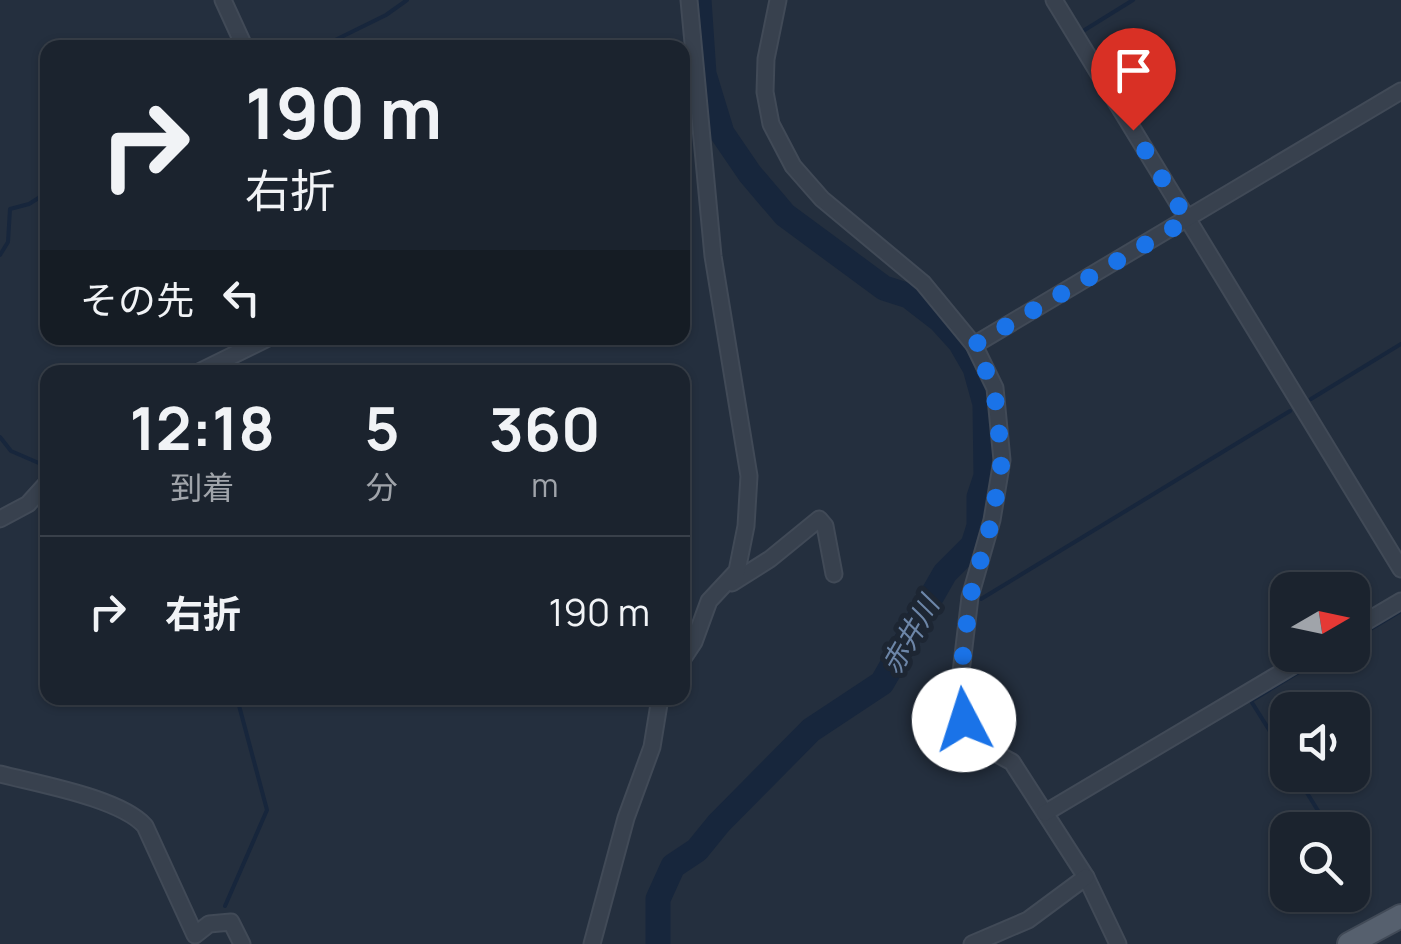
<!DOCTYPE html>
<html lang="ja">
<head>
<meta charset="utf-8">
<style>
  :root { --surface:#1b232e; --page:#282f3a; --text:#f1f3f6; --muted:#a0a4aa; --line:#39404a }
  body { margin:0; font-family:Manrope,"Noto Sans JP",sans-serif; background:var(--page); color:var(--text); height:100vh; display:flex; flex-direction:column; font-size:38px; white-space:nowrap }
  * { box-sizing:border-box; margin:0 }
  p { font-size:32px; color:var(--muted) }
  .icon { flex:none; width:55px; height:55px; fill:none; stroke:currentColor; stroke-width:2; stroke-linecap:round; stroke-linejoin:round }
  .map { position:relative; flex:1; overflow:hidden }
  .details { position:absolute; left:40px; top:365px; width:650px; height:340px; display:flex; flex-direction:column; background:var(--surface); border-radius:20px; box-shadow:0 2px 8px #0004,0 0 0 2px var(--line) }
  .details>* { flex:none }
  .hud { position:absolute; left:40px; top:40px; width:650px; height:305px; border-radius:20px; box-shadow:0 2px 8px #0004,0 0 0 2px var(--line); background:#1b232e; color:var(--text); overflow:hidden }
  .needle { width:65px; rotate:81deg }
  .buttons { position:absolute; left:1270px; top:572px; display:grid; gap:20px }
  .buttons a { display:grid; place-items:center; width:100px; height:100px; border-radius:20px; background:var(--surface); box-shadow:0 2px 8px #0004,0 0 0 2px var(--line); font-size:50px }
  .pin { position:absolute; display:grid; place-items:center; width:85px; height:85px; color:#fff; margin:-102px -42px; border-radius:50% 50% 50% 0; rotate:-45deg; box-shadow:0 0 10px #0007 }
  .pin .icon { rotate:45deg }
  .me { position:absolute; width:110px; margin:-55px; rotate:355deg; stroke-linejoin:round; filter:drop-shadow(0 0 8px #0008) }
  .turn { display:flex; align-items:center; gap:35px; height:210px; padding:0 40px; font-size:45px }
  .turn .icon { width:130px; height:130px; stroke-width:2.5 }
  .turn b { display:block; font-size:70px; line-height:85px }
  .then { display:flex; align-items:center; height:95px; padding:0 40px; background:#0003; gap:20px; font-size:38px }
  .eta { display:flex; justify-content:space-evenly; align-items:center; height:170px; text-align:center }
  .eta b { font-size:60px; font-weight:700; line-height:70px }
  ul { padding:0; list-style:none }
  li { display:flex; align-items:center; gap:30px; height:150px; padding:0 40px; border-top:2px solid var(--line) }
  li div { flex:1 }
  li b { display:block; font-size:38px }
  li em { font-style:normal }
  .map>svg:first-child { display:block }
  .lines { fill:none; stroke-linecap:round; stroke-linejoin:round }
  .stream { stroke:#17263c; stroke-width:4 }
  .river { stroke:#17263c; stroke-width:25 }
  .street-casing { stroke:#414a57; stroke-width:19 }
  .primary-casing { stroke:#414a57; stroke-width:26 }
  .street { stroke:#38414e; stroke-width:15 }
  .primary { stroke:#56606e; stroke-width:22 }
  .route { stroke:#1a73e8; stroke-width:18; stroke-dasharray:0 32.4 }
  .labels { text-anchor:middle; stroke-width:10; stroke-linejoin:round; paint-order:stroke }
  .water-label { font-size:28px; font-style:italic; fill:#6d86a8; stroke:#1d2633 }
</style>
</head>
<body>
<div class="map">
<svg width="1401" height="944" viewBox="0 0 1401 944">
  <rect width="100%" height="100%" fill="#242f3e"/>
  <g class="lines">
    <g class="stream">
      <polyline points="1083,31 1133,0"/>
      <polyline points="319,48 386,15 407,0"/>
      <polyline points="0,255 8,242 10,209 29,204 48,192"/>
      <polyline points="1311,399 1401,344"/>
      <polyline points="0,437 11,451 48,467"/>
      <polyline points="981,599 1290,411"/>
      <polyline points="1352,640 1401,611"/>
      <polyline points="1288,760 1251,701 1327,655"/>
      <polyline points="1296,775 1320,814"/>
      <polyline points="225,906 267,810 237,698"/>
    </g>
    <polyline class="river" points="658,944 658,899 673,866 697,850 719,823 811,730 882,683 945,573 973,545 979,526 979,497 986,476 985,404 975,368 960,342 940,320 909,296 884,288 785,215 750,174 722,133 704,74 699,0"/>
    <g class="street-casing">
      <g id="street">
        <polyline points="223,0 245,48"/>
        <polyline points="778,0 766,59 765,92 771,124 793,166 822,199 923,283 974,345 995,388 1002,460 992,520 970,597 959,689 964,720 982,746 1012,762 1086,877 1118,944"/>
        <polyline points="1054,0 1401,569"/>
        <polyline points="974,345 1401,91"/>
        <polyline points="199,372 268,338"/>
        <polyline points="0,519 28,504 48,482"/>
        <polyline points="732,583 770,559 819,519 825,526 834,574"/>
        <polyline points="1352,630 1401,601"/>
        <polyline points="682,660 694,642 709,601 737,571 746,526 749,476 713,256 689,0"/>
        <path d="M0,774C38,784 120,798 145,826L195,935L209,924L231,922L242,944"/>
        <polyline points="1045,813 1311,655"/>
        <polyline points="592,944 626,818 652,747 660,698"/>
        <polyline points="972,944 1028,920 1086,877"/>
      </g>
    </g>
    <g class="primary-casing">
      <polyline id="primary" points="1349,944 1401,916"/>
    </g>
    <use href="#street" class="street"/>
    <use href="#primary" class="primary"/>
  </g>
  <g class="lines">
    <polyline class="route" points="964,720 959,689 970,597 992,520 1002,460 994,388 974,345 1187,220 1133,130"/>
  </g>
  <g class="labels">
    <g class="water-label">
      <text transform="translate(910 635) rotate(-60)" y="10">赤井川</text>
    </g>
  </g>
</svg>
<div class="buttons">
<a><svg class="needle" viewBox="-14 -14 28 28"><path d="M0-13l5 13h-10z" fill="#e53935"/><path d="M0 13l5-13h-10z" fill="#a0a4aa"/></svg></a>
<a><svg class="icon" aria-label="sound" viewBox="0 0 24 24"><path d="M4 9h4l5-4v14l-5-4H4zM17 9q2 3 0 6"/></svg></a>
<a><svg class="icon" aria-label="search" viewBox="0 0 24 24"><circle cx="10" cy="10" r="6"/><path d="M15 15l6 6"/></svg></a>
</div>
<div class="pin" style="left:1133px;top:130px;background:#d93025"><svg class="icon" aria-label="arrive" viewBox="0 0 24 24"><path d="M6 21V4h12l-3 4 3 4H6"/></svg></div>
<svg class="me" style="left:964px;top:720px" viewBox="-20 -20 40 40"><circle r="19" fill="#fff"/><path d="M0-13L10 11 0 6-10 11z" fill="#1a73e8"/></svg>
<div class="hud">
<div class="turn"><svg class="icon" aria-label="right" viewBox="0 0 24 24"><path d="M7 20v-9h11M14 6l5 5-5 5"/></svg><div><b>190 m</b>右折</div></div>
<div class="then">その先<svg class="icon" aria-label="left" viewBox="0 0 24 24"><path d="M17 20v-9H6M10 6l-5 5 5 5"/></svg></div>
</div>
<section class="details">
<div class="eta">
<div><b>12:18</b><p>到着</p></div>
<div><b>5</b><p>分</p></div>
<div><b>360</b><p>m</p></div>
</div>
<ul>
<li><svg class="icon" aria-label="right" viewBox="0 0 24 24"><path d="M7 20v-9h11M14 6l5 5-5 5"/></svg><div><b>右折</b></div><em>190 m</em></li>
</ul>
</section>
</div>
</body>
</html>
